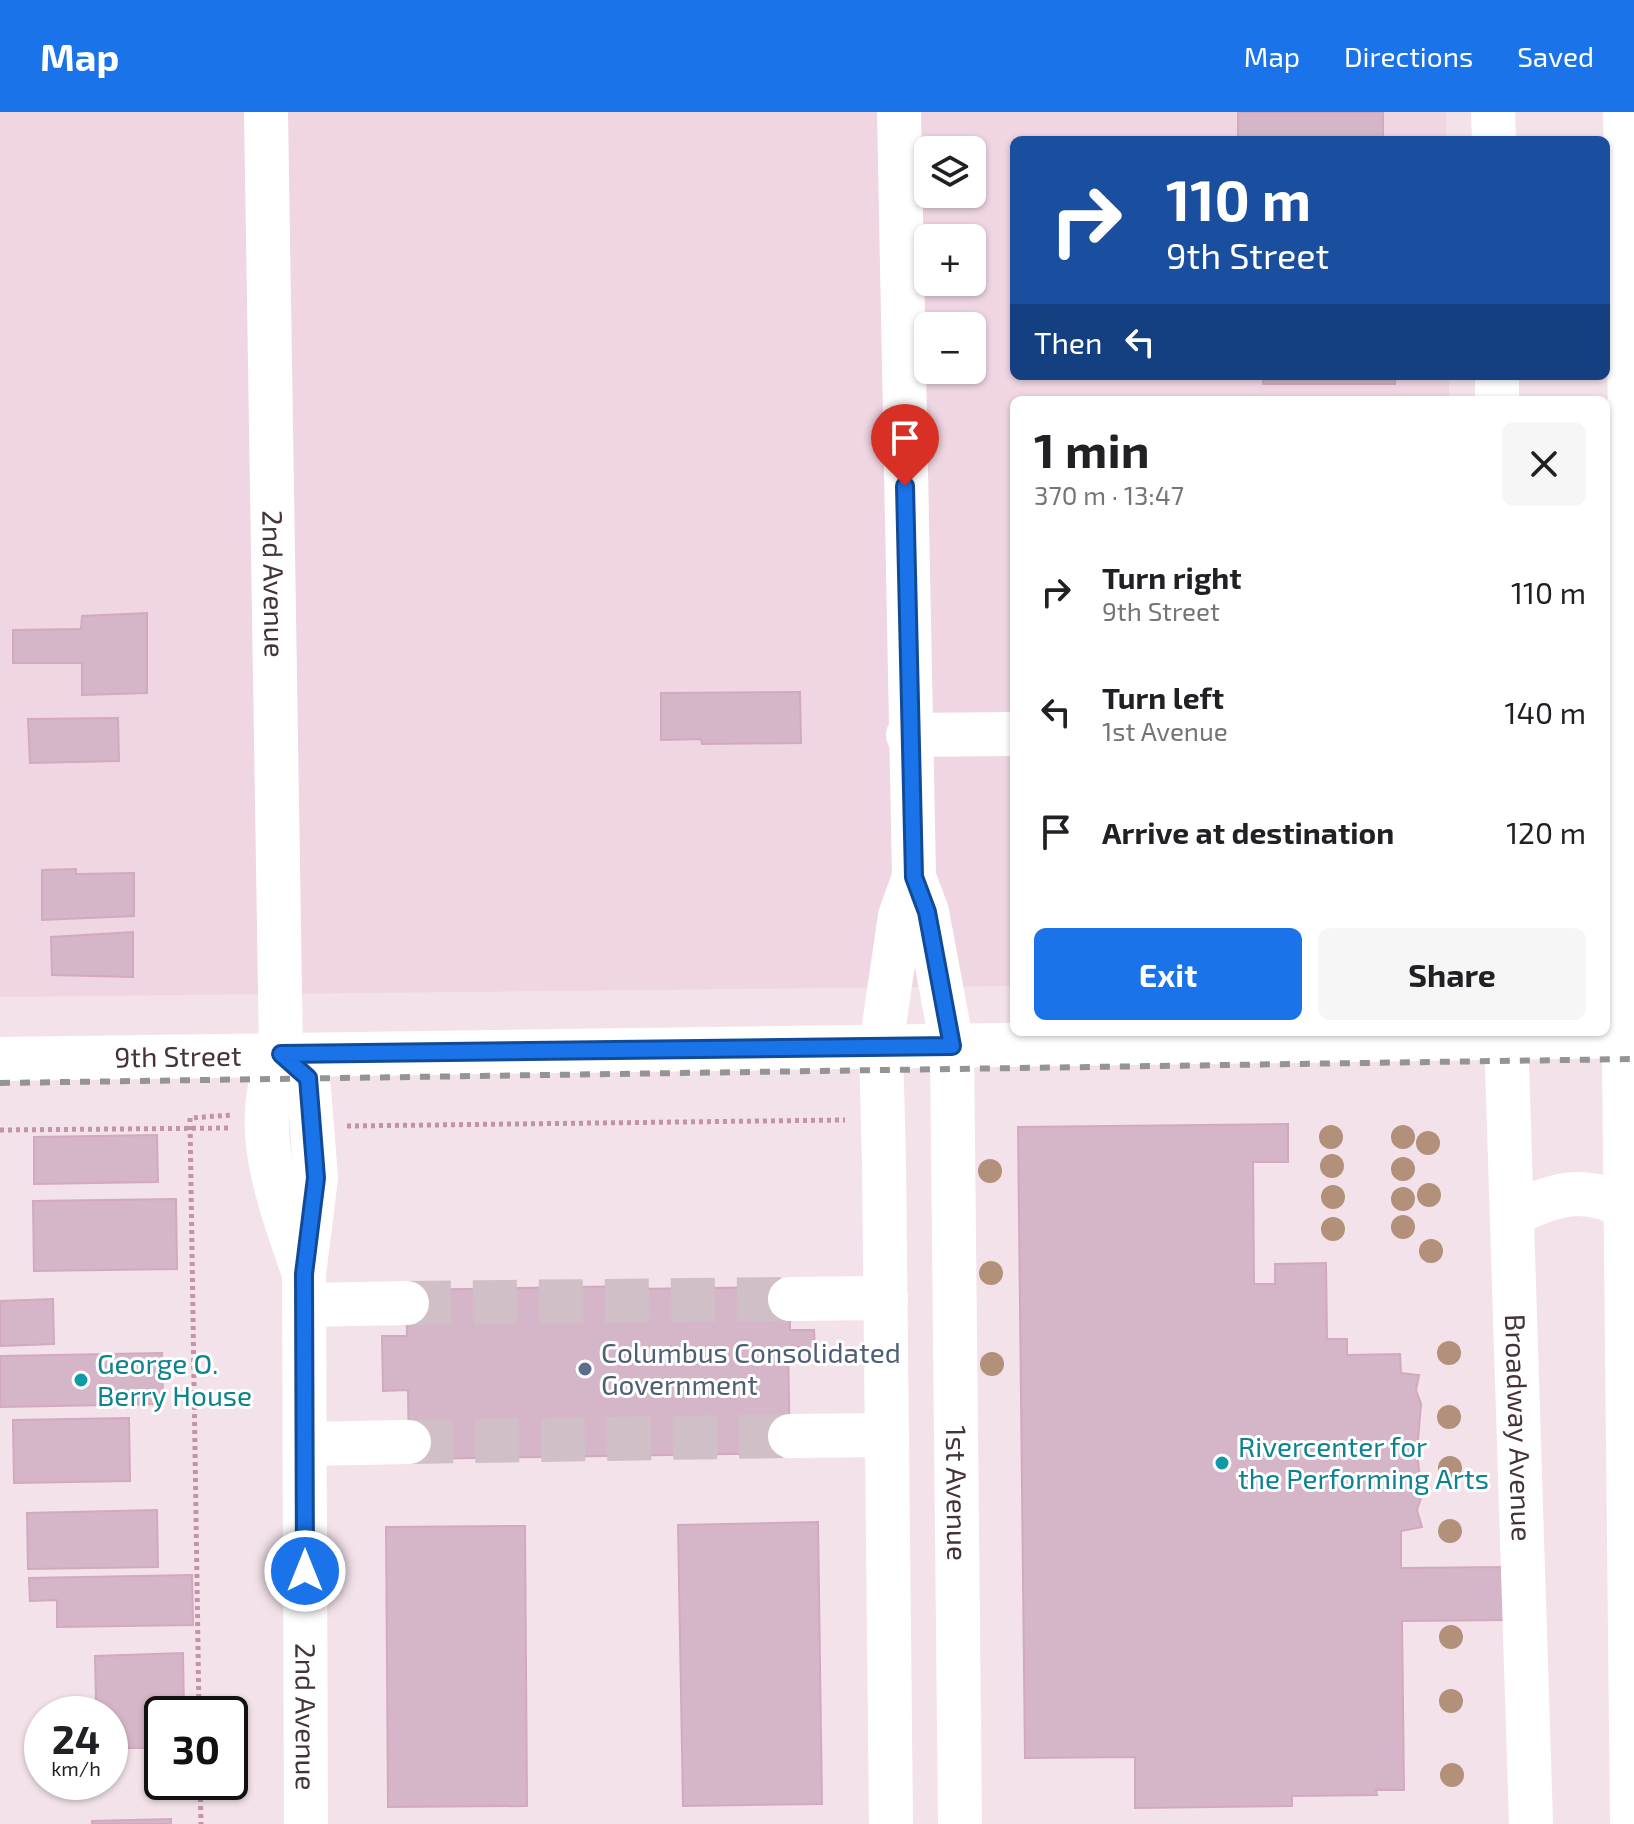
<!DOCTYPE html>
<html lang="en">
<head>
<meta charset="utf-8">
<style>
  :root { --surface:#fff; --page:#f6f6f6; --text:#202124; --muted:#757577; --accent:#1a73e8 }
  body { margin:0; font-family:"Exo 2",sans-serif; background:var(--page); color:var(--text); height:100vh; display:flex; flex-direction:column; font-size:30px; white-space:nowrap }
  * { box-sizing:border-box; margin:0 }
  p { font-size:26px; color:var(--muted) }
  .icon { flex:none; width:44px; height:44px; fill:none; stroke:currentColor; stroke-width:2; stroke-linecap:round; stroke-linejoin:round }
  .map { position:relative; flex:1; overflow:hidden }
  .drawer { position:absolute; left:1010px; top:284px; width:600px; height:640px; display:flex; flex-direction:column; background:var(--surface); border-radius:12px; box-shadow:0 2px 6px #0004 }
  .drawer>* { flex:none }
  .hud { position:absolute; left:1010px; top:24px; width:600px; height:244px; border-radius:12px; box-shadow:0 2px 6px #0004; background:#1a4fa0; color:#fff; overflow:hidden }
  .controls { position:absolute; left:914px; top:24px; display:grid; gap:16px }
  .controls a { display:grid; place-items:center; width:72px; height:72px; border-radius:12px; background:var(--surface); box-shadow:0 2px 6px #0004; font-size:40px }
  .speed { position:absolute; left:24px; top:1584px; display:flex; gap:16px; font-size:40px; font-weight:700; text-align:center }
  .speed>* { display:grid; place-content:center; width:104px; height:104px; border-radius:50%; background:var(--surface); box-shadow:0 2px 6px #0004; line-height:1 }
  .speed small { font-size:20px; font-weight:400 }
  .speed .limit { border:4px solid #111; border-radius:12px; background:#fff; color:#111 }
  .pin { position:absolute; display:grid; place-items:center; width:68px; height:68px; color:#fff; margin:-82px -34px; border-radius:50% 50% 50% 0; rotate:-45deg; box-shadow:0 0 8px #0007 }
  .pin .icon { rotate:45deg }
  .me { position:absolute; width:88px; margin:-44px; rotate:0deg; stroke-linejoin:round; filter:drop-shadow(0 0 6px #0008) }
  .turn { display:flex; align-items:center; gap:28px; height:168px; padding:0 24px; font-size:36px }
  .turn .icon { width:104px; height:104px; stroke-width:2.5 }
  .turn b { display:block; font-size:56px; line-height:68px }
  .then { display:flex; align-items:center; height:76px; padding:0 24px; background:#0003; gap:16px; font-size:30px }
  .round { display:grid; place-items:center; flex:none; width:84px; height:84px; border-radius:12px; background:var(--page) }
  .overview { display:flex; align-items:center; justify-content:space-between; height:136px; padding:0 24px }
  h1 { font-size:48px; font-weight:700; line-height:60px }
  .button { display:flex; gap:16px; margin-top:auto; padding:16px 24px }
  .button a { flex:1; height:92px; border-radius:12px; background:var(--accent); color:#fff; font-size:32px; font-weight:700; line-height:92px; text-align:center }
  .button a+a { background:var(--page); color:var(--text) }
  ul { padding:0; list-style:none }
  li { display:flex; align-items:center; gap:24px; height:120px; padding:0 24px }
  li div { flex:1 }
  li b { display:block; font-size:30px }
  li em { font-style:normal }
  header { display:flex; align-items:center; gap:48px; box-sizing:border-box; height:112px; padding:0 40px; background:var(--accent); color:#fff }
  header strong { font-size:38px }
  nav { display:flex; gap:44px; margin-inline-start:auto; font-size:28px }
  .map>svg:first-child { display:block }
  .residential { fill:#efd6e2; fill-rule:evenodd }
  .building { fill:#d5b6c8; stroke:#d2a9bf; stroke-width:2 }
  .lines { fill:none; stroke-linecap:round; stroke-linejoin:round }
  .minor-tunnel { stroke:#d0bfc7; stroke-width:44; stroke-dasharray:44 22; stroke-linecap:butt }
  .path { stroke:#c393ab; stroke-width:5; stroke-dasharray:4 4; stroke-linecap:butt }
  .minor { stroke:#fff; stroke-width:44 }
  .rail { stroke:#949494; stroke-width:6; stroke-dasharray:10 10; stroke-linecap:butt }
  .tree { fill:#b2907a }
  .route-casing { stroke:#114b97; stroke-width:20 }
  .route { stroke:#1a73e8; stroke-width:14 }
  .service-dot { fill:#5c6f8a; stroke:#fff; stroke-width:3 }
  .culture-dot { fill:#0f9aa8; stroke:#fff; stroke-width:3 }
  .labels { text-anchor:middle; stroke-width:6; stroke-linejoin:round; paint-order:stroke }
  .street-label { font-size:28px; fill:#45323c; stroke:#fff }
  .service-label { font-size:28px; fill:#4e5e75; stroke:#fff; text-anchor:start }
  .culture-label { font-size:28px; fill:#0d838f; stroke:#fff; text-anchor:start }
</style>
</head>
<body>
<header>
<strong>Map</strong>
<nav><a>Map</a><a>Directions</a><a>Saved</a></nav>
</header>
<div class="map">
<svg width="1634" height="1712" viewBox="0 0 1634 1712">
  <rect width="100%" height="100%" fill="#f3e2ea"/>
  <path class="residential" d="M0,0H1446V28H1014V264H1449V288H1014V874L0,885ZM928,38H972V82H928ZM928,126H972V170H928ZM928,214H972V258H928Z"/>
  <g class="building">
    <rect x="1238" y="0" width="145" height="28"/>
    <rect x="1263" y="264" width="132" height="8"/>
    <polygon points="147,501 147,581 82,583 82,551 13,551 13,518 81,517 82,504"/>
    <polygon points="800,580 801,631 702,632 701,627 661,628 661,581"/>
    <polygon points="118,606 119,649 30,651 28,607"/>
    <polygon points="76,757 76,762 134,761 134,804 42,808 42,758"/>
    <polygon points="133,820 133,865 52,863 51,825"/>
    <polygon points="1288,1012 1288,1050 1253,1050 1254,1172 1275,1172 1275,1152 1326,1151 1327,1227 1347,1227 1347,1243 1400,1242 1401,1261 1419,1263 1416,1278 1421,1292 1417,1340 1422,1383 1417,1398 1422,1415 1401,1419 1401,1456 1508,1455 1508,1508 1402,1509 1404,1678 1376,1678 1377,1683 1292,1684 1292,1694 1135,1696 1135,1645 1025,1646 1018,1015"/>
    <polygon points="157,1023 158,1070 34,1072 34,1025"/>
    <polygon points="176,1087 177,1157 34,1159 33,1089"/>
    <polygon points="635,1174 635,1177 790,1175 790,1218 814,1218 815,1235 788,1235 790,1341 409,1347 408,1278 383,1279 382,1224 407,1224 406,1178"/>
    <polygon points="53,1187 54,1232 0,1234 0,1189"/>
    <polygon points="162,1241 163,1292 0,1295 0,1244"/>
    <polygon points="129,1306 130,1369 14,1371 13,1308"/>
    <polygon points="157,1398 158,1455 28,1457 27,1401"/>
    <polygon points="818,1410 822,1692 683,1694 678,1413"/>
    <polygon points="525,1414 527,1694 388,1695 386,1415"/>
    <polygon points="192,1463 193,1513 57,1515 57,1488 30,1489 29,1466"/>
    <polygon points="183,1541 184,1602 162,1602 160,1636 110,1636 110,1602 72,1602 72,1590 96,1590 95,1544"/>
    <polygon points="171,1707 171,1712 92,1712 92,1709"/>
  </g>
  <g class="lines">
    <g class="minor-tunnel">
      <polyline points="407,1191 790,1187"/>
      <polyline points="409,1330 790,1324"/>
    </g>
    <g class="path">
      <polyline points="347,1014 845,1008"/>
      <polyline points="0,1018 229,1016"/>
      <polyline points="199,1602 190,1006 232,1003"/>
      <polyline points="200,1670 201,1712"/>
    </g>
    <g class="minor">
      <path id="s1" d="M266,0L281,942C247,1012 281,1094 304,1162"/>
      <path id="s2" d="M899,0L914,765L927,800L952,934L960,1712"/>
      <polyline points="1493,0 1494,28"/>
      <polyline points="1625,0 1632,423 1624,947 1632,1712"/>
      <polyline points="1497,264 1497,288"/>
      <polyline points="908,623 1014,622"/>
      <path id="s3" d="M1506,920L1531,1712"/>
      <path id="s4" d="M281,942L308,966L316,1066L304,1162L306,1712"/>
      <path id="s5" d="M0,947L1634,924"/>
      <path d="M1513,1103C1551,1082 1586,1072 1626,1096"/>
      <polyline points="790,1187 886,1186"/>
      <polyline points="304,1193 407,1191"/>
      <polyline points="790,1324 887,1323"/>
      <polyline points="305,1332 409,1330"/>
      <polyline points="891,1712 884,1051 881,934 900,804 914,765"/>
    </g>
    <polyline class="rail" points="0,971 1634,947"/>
  </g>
  <g class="tree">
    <circle cx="1331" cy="1025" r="12"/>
    <circle cx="1403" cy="1025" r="12"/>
    <circle cx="1428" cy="1031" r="12"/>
    <circle cx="1332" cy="1054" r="12"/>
    <circle cx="1403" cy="1057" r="12"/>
    <circle cx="990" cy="1059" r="12"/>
    <circle cx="1429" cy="1083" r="12"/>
    <circle cx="1333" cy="1085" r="12"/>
    <circle cx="1403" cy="1087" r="12"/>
    <circle cx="1403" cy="1115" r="12"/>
    <circle cx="1333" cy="1117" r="12"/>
    <circle cx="1431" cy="1139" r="12"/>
    <circle cx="991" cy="1161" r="12"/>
    <circle cx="1449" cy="1241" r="12"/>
    <circle cx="992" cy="1252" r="12"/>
    <circle cx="1449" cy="1305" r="12"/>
    <circle cx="1450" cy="1356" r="12"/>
    <circle cx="1450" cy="1419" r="12"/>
    <circle cx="1451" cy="1525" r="12"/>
    <circle cx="1451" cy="1589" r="12"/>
    <circle cx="1452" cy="1663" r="12"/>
  </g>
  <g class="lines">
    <g class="route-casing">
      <polyline id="route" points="305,1459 304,1162 316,1066 308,966 281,942 952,934 927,800 914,765 905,374"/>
    </g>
    <use href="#route" class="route"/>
  </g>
  <circle class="service-dot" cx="585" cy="1257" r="8"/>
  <g class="culture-dot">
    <circle cx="81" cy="1268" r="8"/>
    <circle cx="1222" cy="1351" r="8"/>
  </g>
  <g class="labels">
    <g class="street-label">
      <text dy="10" stroke="none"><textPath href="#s1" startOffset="472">2nd Avenue</textPath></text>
      <text dy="10" stroke="none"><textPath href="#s5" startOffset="178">9th Street</textPath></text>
      <text dy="10" stroke="none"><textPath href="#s3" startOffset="396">Broadway Avenue</textPath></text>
      <text dy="10" stroke="none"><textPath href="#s2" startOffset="1386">1st Avenue</textPath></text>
      <text dy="10" stroke="none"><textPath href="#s4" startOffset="676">2nd Avenue</textPath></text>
    </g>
    <g class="service-label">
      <text x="601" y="1251">Columbus Consolidated<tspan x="601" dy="32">Government</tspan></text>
    </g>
    <g class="culture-label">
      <text x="97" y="1262">George O.<tspan x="97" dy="32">Berry House</tspan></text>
      <text x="1238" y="1345">Rivercenter for<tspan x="1238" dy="32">the Performing Arts</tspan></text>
    </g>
  </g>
</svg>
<div class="controls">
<a><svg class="icon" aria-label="layers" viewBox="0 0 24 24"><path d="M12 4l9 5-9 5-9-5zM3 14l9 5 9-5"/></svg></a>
<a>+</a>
<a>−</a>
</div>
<div class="speed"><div>24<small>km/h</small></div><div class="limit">30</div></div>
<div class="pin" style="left:905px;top:374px;background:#d93025"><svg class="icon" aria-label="arrive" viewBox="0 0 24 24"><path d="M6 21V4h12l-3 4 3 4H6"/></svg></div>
<svg class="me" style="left:305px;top:1459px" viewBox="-20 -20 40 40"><circle r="17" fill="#1a73e8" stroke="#fff" stroke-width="3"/><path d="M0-11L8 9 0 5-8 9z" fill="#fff"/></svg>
<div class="hud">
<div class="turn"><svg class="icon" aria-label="right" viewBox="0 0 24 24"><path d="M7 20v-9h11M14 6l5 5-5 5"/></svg><div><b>110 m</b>9th Street</div></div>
<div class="then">Then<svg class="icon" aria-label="left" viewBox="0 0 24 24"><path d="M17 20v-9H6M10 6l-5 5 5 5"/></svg></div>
</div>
<section class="drawer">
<div class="overview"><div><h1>1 min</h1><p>370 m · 13:47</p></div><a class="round"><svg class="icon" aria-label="close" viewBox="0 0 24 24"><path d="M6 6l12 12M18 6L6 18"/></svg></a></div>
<ul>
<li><svg class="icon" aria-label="right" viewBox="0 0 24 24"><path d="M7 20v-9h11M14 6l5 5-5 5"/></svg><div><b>Turn right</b><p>9th Street</p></div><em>110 m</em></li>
<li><svg class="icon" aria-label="left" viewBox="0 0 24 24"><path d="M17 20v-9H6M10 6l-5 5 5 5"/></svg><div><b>Turn left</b><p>1st Avenue</p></div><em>140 m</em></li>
<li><svg class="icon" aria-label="arrive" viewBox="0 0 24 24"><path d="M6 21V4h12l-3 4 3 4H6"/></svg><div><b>Arrive at destination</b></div><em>120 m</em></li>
</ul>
<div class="button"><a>Exit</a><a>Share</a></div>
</section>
</div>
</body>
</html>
